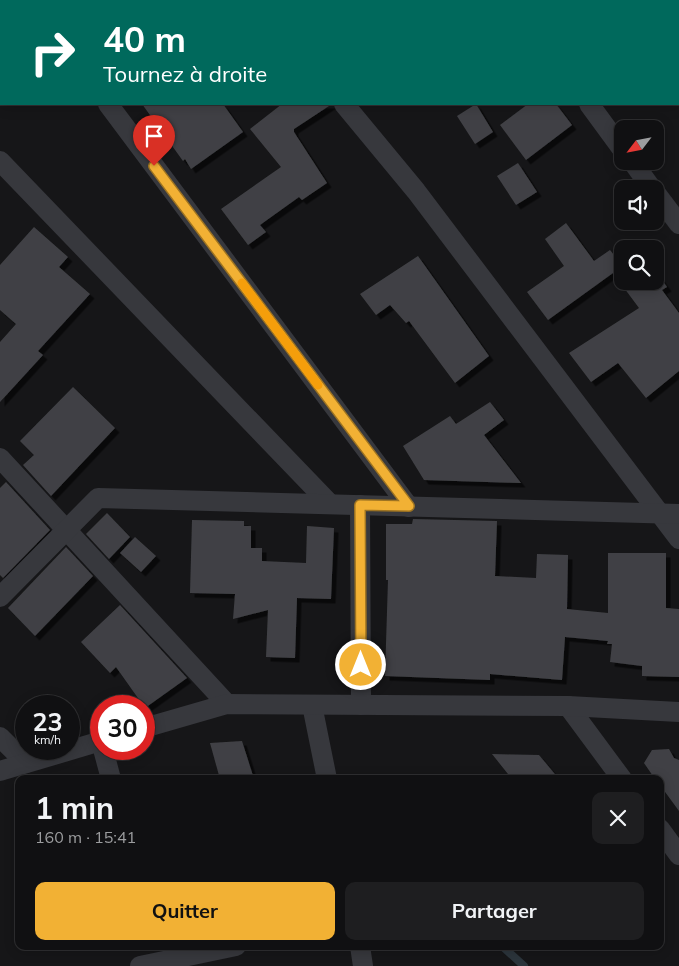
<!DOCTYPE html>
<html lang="fr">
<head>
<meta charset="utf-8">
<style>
  :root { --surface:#101012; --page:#1e1e20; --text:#f1f3f6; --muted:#9c9d9f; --line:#303032; --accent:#f2b134 }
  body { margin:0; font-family:Mulish,sans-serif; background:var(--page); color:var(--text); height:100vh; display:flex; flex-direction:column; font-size:19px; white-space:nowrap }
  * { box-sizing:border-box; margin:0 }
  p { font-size:16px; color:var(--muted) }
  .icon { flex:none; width:28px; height:28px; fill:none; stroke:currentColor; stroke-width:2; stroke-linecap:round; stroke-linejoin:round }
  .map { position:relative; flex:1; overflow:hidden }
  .side { position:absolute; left:15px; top:775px; width:649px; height:175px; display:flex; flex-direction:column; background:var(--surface); border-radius:10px; box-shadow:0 2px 12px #0003,0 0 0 1px var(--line) }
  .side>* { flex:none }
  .hud { position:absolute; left:0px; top:0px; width:680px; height:105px; box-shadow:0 2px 12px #0003,0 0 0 1px var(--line); background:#00695c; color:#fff; overflow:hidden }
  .needle { width:32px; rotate:238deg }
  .tools { position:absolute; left:614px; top:120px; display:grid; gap:10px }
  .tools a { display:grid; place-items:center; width:50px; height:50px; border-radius:10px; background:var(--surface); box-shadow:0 2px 12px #0003,0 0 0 1px var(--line); font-size:25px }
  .speed { position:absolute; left:15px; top:695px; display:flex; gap:10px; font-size:25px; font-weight:700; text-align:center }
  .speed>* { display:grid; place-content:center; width:65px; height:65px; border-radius:50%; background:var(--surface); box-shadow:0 2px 12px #0003,0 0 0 1px var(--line); line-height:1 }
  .speed small { font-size:12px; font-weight:400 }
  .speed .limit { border:8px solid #d22; background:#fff; color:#111 }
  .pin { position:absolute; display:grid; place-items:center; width:42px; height:42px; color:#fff; margin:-51px -21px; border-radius:50% 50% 50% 0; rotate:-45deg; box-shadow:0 0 5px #0007 }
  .pin .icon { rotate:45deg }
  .me { position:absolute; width:55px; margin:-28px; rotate:0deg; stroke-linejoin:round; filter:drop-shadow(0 0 4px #0008) }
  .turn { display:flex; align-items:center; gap:18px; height:105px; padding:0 20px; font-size:22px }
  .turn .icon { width:65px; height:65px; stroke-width:2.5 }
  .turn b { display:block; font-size:35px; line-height:42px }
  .round { display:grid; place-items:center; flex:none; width:52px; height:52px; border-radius:10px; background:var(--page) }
  .headline { display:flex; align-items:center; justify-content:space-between; height:85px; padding:0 20px }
  h1 { font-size:30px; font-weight:700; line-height:38px }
  .cta { display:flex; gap:10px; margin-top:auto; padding:10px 20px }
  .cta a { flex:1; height:58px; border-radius:10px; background:var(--accent); color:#111; font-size:20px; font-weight:700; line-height:58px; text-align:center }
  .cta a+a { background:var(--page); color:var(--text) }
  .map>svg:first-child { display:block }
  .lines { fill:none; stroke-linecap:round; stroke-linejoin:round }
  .stream { stroke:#2c353c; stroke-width:8 }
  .building { fill:#404145; filter:url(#shadow) }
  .minor { stroke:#37383d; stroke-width:20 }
  .route-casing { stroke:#9d7322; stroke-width:12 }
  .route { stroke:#f2b134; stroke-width:9 }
  .slow { stroke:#f59e0b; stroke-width:9 }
</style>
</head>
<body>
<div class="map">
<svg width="679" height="966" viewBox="0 0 679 966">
  <defs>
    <filter id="shadow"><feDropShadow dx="4.5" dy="4.5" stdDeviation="0" flood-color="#0009"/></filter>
  </defs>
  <rect width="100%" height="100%" fill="#161618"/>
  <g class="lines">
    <polyline class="stream" points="502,946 524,966"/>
  </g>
  <g class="building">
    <polygon points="142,104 223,104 243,132 191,169 185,159 183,161"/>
    <polygon points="282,104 332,104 294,129 294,132 327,183 302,200 299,197 260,225 266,232 248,245 221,209 281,167 250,129"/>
    <polygon points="476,104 493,132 475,144 457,116"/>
    <polygon points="528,104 556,104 572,125 526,160 500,125"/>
    <polygon points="518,163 537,192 516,205 497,176"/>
    <polygon points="566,223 594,261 610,250 618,260 622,257 622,281 655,281 655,270 667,287 662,290 679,313 679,371 646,398 618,363 591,382 569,353 639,308 613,273 548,320 527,292 564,266 545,239"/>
    <polygon points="34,227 68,257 59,267 90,294 38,351 43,355 0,402 0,342 16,324 0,310 0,265"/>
    <polygon points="418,256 489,356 455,383 409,321 406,323 390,305 376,315 360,294"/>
    <polygon points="73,387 115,428 51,496 23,465 34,455 20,441"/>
    <polygon points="490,402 504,420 484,435 521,483 424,480 403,446 450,416 456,424"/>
    <polygon points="6,482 50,530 3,578 0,575 0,488"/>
    <polygon points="107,513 130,537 109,559 86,534"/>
    <polygon points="413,519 497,521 495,576 536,578 537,554 568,555 567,609 608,613 608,553 666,553 666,608 679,609 679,677 642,676 642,666 610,662 612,644 607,644 608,641 565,637 562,680 490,674 490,680 385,676 388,580 386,580 386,524 412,524"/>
    <polygon points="192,520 244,521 244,526 251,526 251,548 262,548 262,561 306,563 307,526 334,528 331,599 297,598 295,658 266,657 268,610 233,619 235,594 190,593"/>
    <polygon points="135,537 156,556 141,572 120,553"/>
    <polygon points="66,547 93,576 35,636 8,608"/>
    <polygon points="120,605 187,678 145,708 116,667 110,673 81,642"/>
    <polygon points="242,741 254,779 220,779 210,743"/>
    <polygon points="669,749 674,758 679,760 679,811 660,785 660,779 655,779 644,763 652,750"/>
    <polygon points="492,754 539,755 559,779 512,779"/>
  </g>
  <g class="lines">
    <g class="minor">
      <polyline points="31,0 32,1"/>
      <polyline points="489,0 490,1"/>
      <polyline points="553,1 557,0"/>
      <polyline points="108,104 409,507"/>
      <polyline points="344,104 416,191 679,539"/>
      <polyline points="589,104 622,149"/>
      <polyline points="0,161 330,504"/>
      <polyline points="632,161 652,189"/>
      <polyline points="655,192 679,224"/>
      <polyline points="0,458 227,704"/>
      <polyline points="360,505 361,705"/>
      <polyline points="0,597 98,498 679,514"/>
      <polyline points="312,705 327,779"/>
      <polyline points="568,706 622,779"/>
      <polyline points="144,728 227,704 568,706 679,712"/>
      <polyline points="0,737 26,763"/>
      <polyline points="103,749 111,779"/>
      <polyline points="0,771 101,741"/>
      <polyline points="660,829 679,855"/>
      <polyline points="360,946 363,966"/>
      <polyline points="140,966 236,946"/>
    </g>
  </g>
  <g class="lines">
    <g class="route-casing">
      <polyline id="route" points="154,166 409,506 360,505 361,665"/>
    </g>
    <use href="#route" class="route"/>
    <polyline class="slow" points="242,283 318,385"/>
  </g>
</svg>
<div class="tools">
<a><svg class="needle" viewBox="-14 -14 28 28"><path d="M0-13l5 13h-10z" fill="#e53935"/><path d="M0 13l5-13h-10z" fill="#9c9d9f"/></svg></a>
<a><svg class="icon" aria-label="sound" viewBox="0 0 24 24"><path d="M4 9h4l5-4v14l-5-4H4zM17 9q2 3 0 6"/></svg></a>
<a><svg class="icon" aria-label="search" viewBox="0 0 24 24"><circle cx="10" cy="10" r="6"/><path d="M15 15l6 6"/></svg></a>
</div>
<div class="speed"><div>23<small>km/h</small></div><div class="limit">30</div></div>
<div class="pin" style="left:154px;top:166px;background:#d93025"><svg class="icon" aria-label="arrive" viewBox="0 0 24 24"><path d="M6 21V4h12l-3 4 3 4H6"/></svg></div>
<svg class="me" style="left:361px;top:665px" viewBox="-20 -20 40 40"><circle r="17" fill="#f2b134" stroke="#fff" stroke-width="3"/><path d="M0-11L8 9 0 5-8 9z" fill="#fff"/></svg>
<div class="hud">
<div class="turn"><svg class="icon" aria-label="right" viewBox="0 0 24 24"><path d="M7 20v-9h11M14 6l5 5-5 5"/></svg><div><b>40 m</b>Tournez à droite</div></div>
</div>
<section class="side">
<div class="headline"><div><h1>1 min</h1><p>160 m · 15:41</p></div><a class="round"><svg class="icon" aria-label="close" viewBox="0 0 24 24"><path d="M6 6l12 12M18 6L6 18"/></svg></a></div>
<div class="cta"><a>Quitter</a><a>Partager</a></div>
</section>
</div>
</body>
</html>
